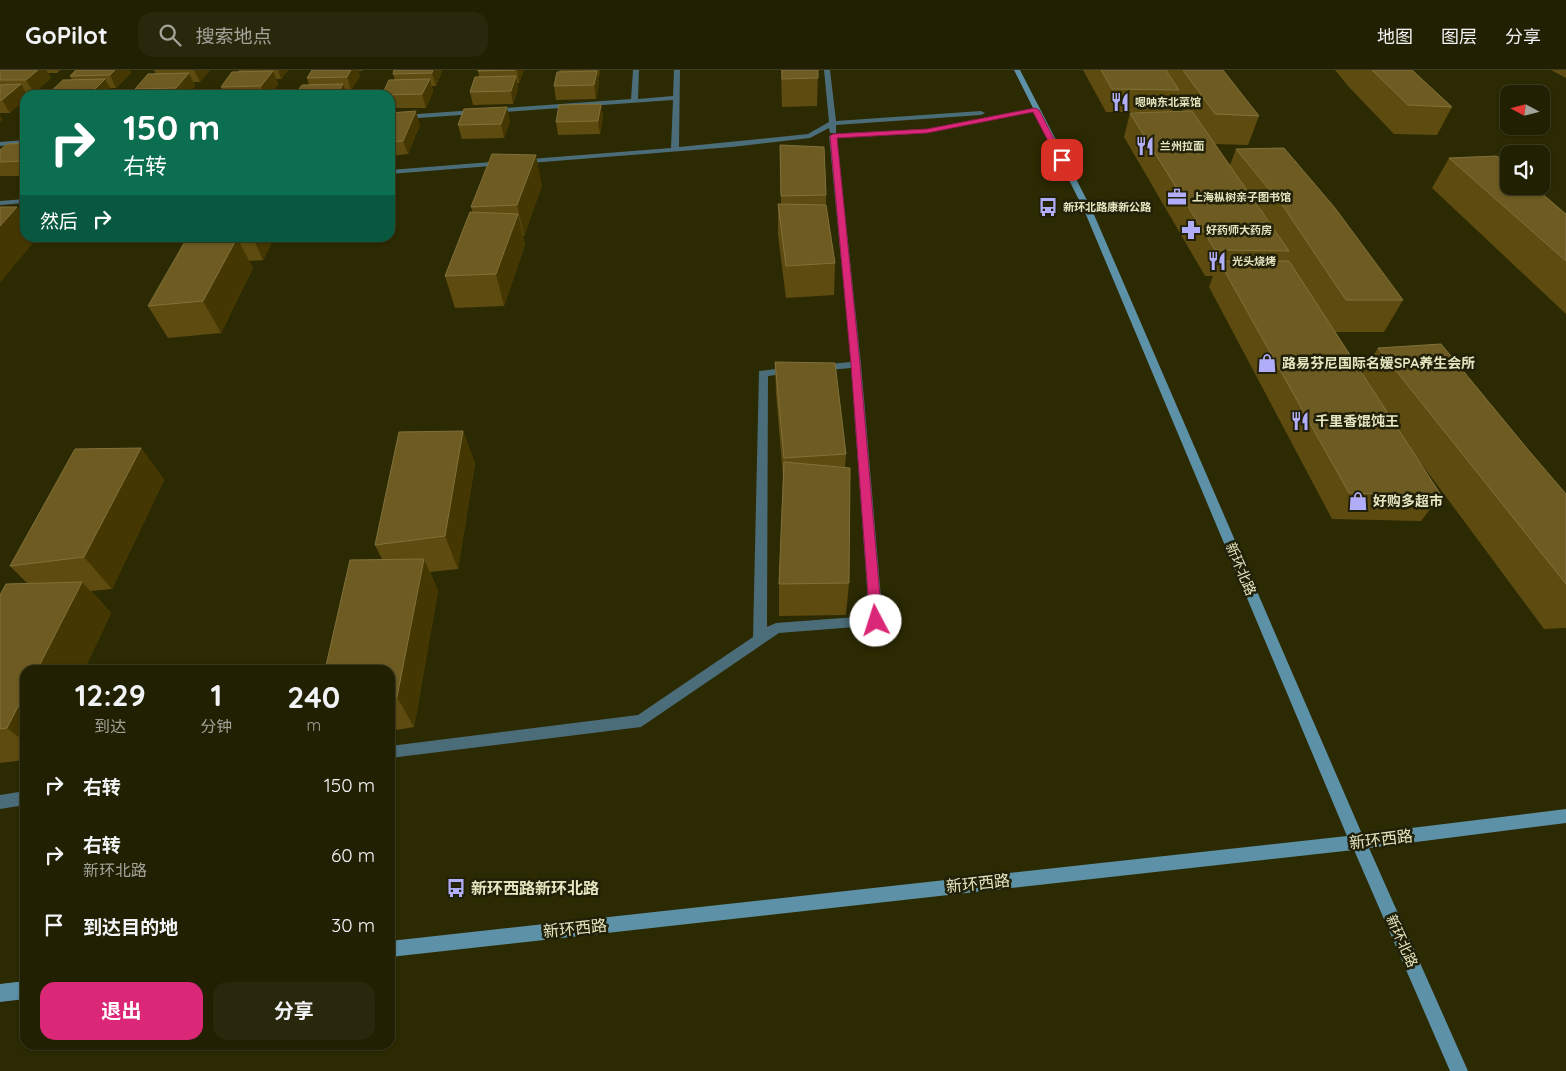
<!DOCTYPE html>
<html lang="zh">
<head>
<meta charset="utf-8">
<style>
  :root { --surface:#212002; --page:#29280c; --text:#f1f3f6; --muted:#a2a399; --line:#3e3e24; --accent:#db2777 }
  body { margin:0; font-family:Quicksand,"Noto Sans SC",sans-serif; background:var(--page); color:var(--text); height:100vh; display:flex; flex-direction:column; font-size:19px; white-space:nowrap }
  * { box-sizing:border-box; margin:0 }
  p { font-size:16px; color:var(--muted) }
  .icon { flex:none; width:28px; height:28px; fill:none; stroke:currentColor; stroke-width:2; stroke-linecap:round; stroke-linejoin:round }
  .map { position:relative; flex:1; overflow:hidden }
  .details { position:absolute; left:20px; top:595px; width:375px; height:385px; display:flex; flex-direction:column; background:var(--surface); border-radius:15px; box-shadow:0 1px 4px #0004,0 0 0 1px var(--line) }
  .details>* { flex:none }
  .guide { position:absolute; left:20px; top:20px; width:375px; height:152px; border-radius:15px; box-shadow:0 1px 4px #0004,0 0 0 1px var(--line); background:#0b6e4f; color:#fff; overflow:hidden }
  .needle { width:32px; rotate:277deg }
  .tools { position:absolute; left:1500px; top:15px; display:grid; gap:10px }
  .tools a { display:grid; place-items:center; width:50px; height:50px; border-radius:10px; background:var(--surface); box-shadow:0 1px 4px #0004,0 0 0 1px var(--line); font-size:25px }
  .pin { position:absolute; display:grid; place-items:center; width:42px; height:42px; color:#fff; margin:-21px; border-radius:10px; box-shadow:0 2px 8px #0006 }
  .me { position:absolute; width:55px; margin:-28px; rotate:355deg; stroke-linejoin:round; filter:drop-shadow(0 0 4px #0008) }
  .turn { display:flex; align-items:center; gap:18px; height:105px; padding:0 20px; font-size:22px }
  .turn .icon { width:65px; height:65px; stroke-width:2.5 }
  .turn b { display:block; font-size:35px; line-height:42px }
  .then { display:flex; align-items:center; height:48px; padding:0 20px; background:#0003; gap:10px; font-size:19px }
  .eta { display:flex; justify-content:space-evenly; align-items:center; height:85px; text-align:center }
  .eta b { font-size:30px; font-weight:700; line-height:35px }
  .cta { display:flex; gap:10px; margin-top:auto; padding:10px 20px }
  .cta a { flex:1; height:58px; border-radius:15px; background:var(--accent); color:#fff; font-size:20px; font-weight:700; line-height:58px; text-align:center }
  .cta a+a { background:var(--page); color:var(--text) }
  ul { padding:0; list-style:none }
  li { display:flex; align-items:center; gap:15px; height:70px; padding:0 20px }
  li div { flex:1 }
  li b { display:block; font-size:19px }
  li em { font-style:normal }
  header { display:flex; align-items:center; gap:30px; box-sizing:border-box; height:70px; padding:0 25px; background:var(--surface); border-bottom:1px solid var(--line) }
  header strong { font-size:24px }
  nav { display:flex; gap:28px; margin-inline-start:auto; font-size:18px }
  .search { width:350px; height:45px; background:var(--page); display:flex; align-items:center; gap:12px; box-sizing:border-box; padding:0 18px; border-radius:15px; color:var(--muted); font-size:19px }
  .map>svg:first-child { display:block }
  .lines { fill:none; stroke-linecap:round; stroke-linejoin:round }
  .street { fill:#4b6c79; fill-rule:evenodd }
  .secondary { fill:#5c91a7; fill-rule:evenodd }
  .wall { fill:#5e4b0f; fill-rule:evenodd }
  .shaded-wall { fill:#443702 }
  .building { fill:#6d5b22; stroke:#80713b }
  .route { fill:#db2777; stroke:#8e194d }
  .labels { text-anchor:middle; stroke-width:5; stroke-linejoin:round; paint-order:stroke }
  .far-poi-label { font-size:11px; font-weight:bold; fill:#e5e5c0; stroke:#212009; text-anchor:start }
  .poi-label { font-size:14px; font-weight:bold; fill:#e5e5c0; stroke:#212009; text-anchor:start }
  .street-label { font-size:14px; fill:#e5e5c0; stroke:#212009 }
  .near-street-label { font-size:16px; fill:#e5e5c0; stroke:#212009 }
  .near-poi-label { font-size:16px; font-weight:bold; fill:#e5e5c0; stroke:#212009; text-anchor:start }
</style>
</head>
<body>
<header>
<strong>GoPilot</strong>
<div class="search"><svg class="icon" aria-label="search" viewBox="0 0 24 24"><circle cx="10" cy="10" r="6"/><path d="M15 15l6 6"/></svg>搜索地点</div>
<nav><a>地图</a><a>图层</a><a>分享</a></nav>
</header>
<div class="map">
<svg width="1566" height="1001" viewBox="0 0 1566 1001">
  <rect width="100%" height="100%" fill="#2c2a02"/>
  <g class="lines">
    <g class="street">
      <polygon points="633,0 639,0 638,29 673,26 674,0 680,0 679,77 808,64 829,52 824,0 830,0 836,51 981,41 985,43 981,45 836,55 836,63 830,63 829,58 810,68 732,77 390,104 390,100 671,78 673,30 390,50 390,46 631,29"/>
      <polygon points="1035,38 1039,40 1037,41 927,63 837,68 861,294 883,551 881,555 779,563 641,657 390,688 390,676 638,645 753,567 759,301 791,297 796,300 791,303 768,306 767,557 776,553 869,546 851,298 818,301 813,298 818,295 851,292 829,66 833,64 927,59"/>
      <polygon points="25,70 25,74 0,76 0,72"/>
      <polygon points="25,129 25,133 0,135 0,131"/>
      <polygon points="25,721 25,735 0,739 0,725"/>
    </g>
    <g class="secondary">
      <polygon points="1014,0 1020,0 1092,140 1362,764 1566,739 1566,753 1369,778 1468,1001 1450,1001 1354,780 390,887 390,871 1347,766 1084,140"/>
      <polygon points="25,911 25,929 0,932 0,914"/>
    </g>
  </g>
  <g class="wall">
    <polygon points="0,0 60,0 57,3 48,3 51,8 34,23 26,23 10,43 0,43"/>
    <polygon points="76,0 130,0 131,3 116,18 110,18 112,22 109,25 47,25 72,10 70,6"/>
    <polygon points="154,0 210,0 200,12 193,12 195,16 188,25 138,25 135,19 156,4"/>
    <polygon points="238,0 288,0 281,9 276,9 278,14 270,25 216,25 223,22 221,17 239,2"/>
    <polygon points="312,0 363,0 362,1 358,1 360,6 351,20 346,20 347,25 295,25 309,15 307,8"/>
    <polygon points="394,0 442,0 442,1 436,16 432,16 433,22 426,38 390,38 390,25 395,10 393,4"/>
    <polygon points="478,0 524,0 519,13 517,13 518,19 513,34 473,35 470,22 479,7"/>
    <polygon points="559,0 600,0 599,7 598,7 599,13 596,29 556,30 554,16 560,2"/>
    <polygon points="781,0 818,0 817,36 782,37"/>
    <path d="M1083,0H1223L1259,46L1248,75L1215,74L1230,95L1236,79L1403,230L1384,262H1335L1362,304L1378,278L1530,382L1566,424V558L1544,559L1415,385L1441,425L1421,451L1332,449L1209,217L1213,206H1205L1124,67L1130,43L1158,42H1106ZM1176,30L1184,42H1172Z"/>
    <polygon points="1335,0 1412,0 1452,37 1437,65 1394,64 1348,16"/>
    <polygon points="1551,0 1566,0 1566,8"/>
    <polygon points="601,34 603,47 600,64 558,65 556,52"/>
    <polygon points="390,43 420,55 408,84 390,86"/>
    <polygon points="510,51 504,68 462,69 458,55"/>
    <polygon points="25,73 25,106 0,106 0,80"/>
    <polygon points="780,75 826,125 826,135 835,193 834,225 786,228 778,165 778,134 781,134"/>
    <polygon points="1449,88 1566,144 1566,244 1432,118"/>
    <polygon points="542,115 524,166 523,166 525,175 504,236 455,238 445,206 473,143 471,137"/>
    <polygon points="201,168 274,168 263,190 249,191 253,198 221,263 168,268 148,236"/>
    <polygon points="775,292 846,384 845,397 849,513 846,545 779,546 779,514 783,406 776,324"/>
    <polygon points="463,361 475,394 458,499 430,502 438,521 414,657 390,661 390,600 382,489 375,475"/>
    <polygon points="141,378 164,410 112,519 91,521 111,543 84,600 25,600 25,690 0,693 0,525 27,513 10,496"/>
  </g>
  <g class="shaded-wall">
    <polygon points="38,0 46,0 51,8 34,23 26,10"/>
    <polygon points="115,0 130,0 131,3 116,18 110,5"/>
    <polygon points="194,0 210,0 200,12"/>
    <polygon points="278,0 288,0 281,9"/>
    <polygon points="351,0 358,0 360,6 351,20 347,7"/>
    <polygon points="433,0 442,0 442,1 436,16 432,3"/>
    <polygon points="517,0 524,0 519,13"/>
    <polygon points="598,0 600,0 599,7"/>
    <polygon points="273,1 278,14 270,25 265,25 261,16"/>
    <polygon points="597,1 599,13 596,29 594,15"/>
    <polygon points="189,3 195,16 188,25 179,25 176,18"/>
    <polygon points="516,6 518,19 513,34 511,21"/>
    <polygon points="105,9 112,22 109,25 89,25"/>
    <polygon points="430,9 433,22 426,38 422,24"/>
    <polygon points="21,14 27,25 25,25 25,30 10,43 2,30"/>
    <polygon points="343,14 347,25 336,25"/>
    <polygon points="261,21 263,25 258,25"/>
    <polygon points="601,34 603,47 600,64 598,51"/>
    <polygon points="507,37 510,51 504,68 501,54"/>
    <polygon points="416,41 420,55 408,84 403,71"/>
    <polygon points="0,45 3,50 0,52"/>
    <polygon points="536,85 542,115 524,166 517,135"/>
    <polygon points="17,137 25,149 25,168 37,168 0,213 0,156"/>
    <polygon points="518,144 525,175 504,236 496,204"/>
    <polygon points="237,168 253,198 221,263 203,231"/>
    <polygon points="253,168 274,168 263,190"/>
    <polygon points="463,361 475,394 458,499 445,466"/>
    <polygon points="141,378 164,410 112,519 84,487"/>
    <polygon points="424,489 438,521 414,657 397,627"/>
    <polygon points="82,512 111,543 84,600 37,600"/>
    <polygon points="25,623 25,672 7,658"/>
  </g>
  <g class="building">
    <polygon points="0,0 38,0 26,10 0,10"/>
    <polygon points="76,0 115,0 110,5 70,6"/>
    <polygon points="312,0 351,0 347,7 307,8"/>
    <polygon points="394,0 433,0 432,3 393,4"/>
    <polygon points="478,0 515,0 478,1"/>
    <polygon points="782,0 818,0 818,8 782,9"/>
    <polygon points="1101,0 1166,0 1179,20 1112,19"/>
    <polygon points="1183,0 1223,0 1259,46 1215,44"/>
    <polygon points="1372,0 1412,0 1452,37 1408,35"/>
    <polygon points="273,1 261,16 221,17 232,2"/>
    <polygon points="597,1 594,15 554,16 557,2"/>
    <polygon points="189,3 176,18 135,19 148,4"/>
    <polygon points="516,6 511,21 470,22 475,7"/>
    <polygon points="105,9 89,25 47,25 63,10"/>
    <polygon points="430,9 422,24 382,25 389,10"/>
    <polygon points="21,14 2,30 0,30 0,15"/>
    <polygon points="343,14 336,25 295,25 302,15"/>
    <polygon points="261,21 258,25 216,25 218,22"/>
    <polygon points="601,34 598,51 556,52 559,35"/>
    <polygon points="507,37 501,54 458,55 464,39"/>
    <polygon points="416,41 403,71 390,72 390,43"/>
    <polygon points="1192,41 1289,181 1215,180 1130,43"/>
    <polygon points="25,73 25,91 0,92 0,80 7,74"/>
    <polygon points="780,75 824,77 826,125 781,126"/>
    <polygon points="1284,78 1335,138 1403,230 1346,230 1285,139 1236,79"/>
    <polygon points="492,84 536,85 517,135 471,137"/>
    <polygon points="1497,86 1509,96 1509,116 1533,116 1566,144 1566,191 1449,88"/>
    <polygon points="778,134 826,135 835,193 786,196"/>
    <polygon points="0,137 17,137 0,156"/>
    <polygon points="470,142 518,144 496,204 445,206"/>
    <polygon points="187,168 237,168 203,231 148,236"/>
    <polygon points="1219,191 1289,191 1441,425 1349,423"/>
    <polygon points="1441,274 1530,382 1566,424 1566,514 1378,278"/>
    <polygon points="775,292 835,293 846,384 784,388"/>
    <polygon points="463,361 445,466 375,475 399,362"/>
    <polygon points="141,378 84,487 10,496 75,379"/>
    <polygon points="784,392 850,398 849,513 779,514"/>
    <polygon points="424,489 397,627 390,628 390,600 325,600 350,490"/>
    <polygon points="82,512 37,600 25,600 25,623 7,658 0,659 0,525 6,514"/>
  </g>
  <polygon class="route" points="1035,38 1039,40 1065,90 1064,91 1058,90 1033,42 927,63 837,68 860,294 882,551 880,554 872,554 870,551 851,294 830,66 833,64 927,59"/>
  <defs>
    <g id="restaurant-bare" transform="scale(1.5)"><path d="M-5-6h1v4h1v-4h1v4h1v-4h1v5L-1.5 .5V6h-2V.5L-5-1ZM5-6V6H3V1.5H1.5Q1.5-4 5-6Z" fill="#b2adf9" stroke="#212009" stroke-width="2.5" paint-order="stroke"/></g>
    <g id="office-bare" transform="scale(1.5)"><path d="M-6-3h4V-5.5h4V-3h4V5H-6ZM-1-4.5V-3h2v-1.5ZM-6 0V1H6V0Z" fill="#b2adf9" stroke="#212009" stroke-width="2.5" paint-order="stroke"/></g>
    <g id="bus-bare" transform="scale(1.5)"><path d="M-5-6H5V4H4V6H2V4H-2V6H-4V4H-5ZM-3.5-4V0h7V-4ZM-3.5 1.2v1.5H-2V1.2ZM2 1.2v1.5H3.5V1.2Z" fill="#b2adf9" stroke="#212009" stroke-width="2.5" paint-order="stroke"/></g>
    <g id="pharmacy-bare" transform="scale(1.5)"><path d="M-2-6h4v4h4v4h-4v4h-4v-4h-4v-4h4Z" fill="#b2adf9" stroke="#212009" stroke-width="2.5" paint-order="stroke"/></g>
    <g id="shop-bare" transform="scale(1.5)"><path d="M-5-2.5h2.3a2.7 3.5 0 0 1 5.4 0H5L5.5 6h-11ZM-1.5-2.5h3a1.5 2.3 0 0 0-3 0Z" fill="#b2adf9" stroke="#212009" stroke-width="2.5" paint-order="stroke"/></g>
  </defs>
  <g fill-rule="evenodd">
    <use href="#restaurant-bare" x="1120" y="32"/>
    <use href="#restaurant-bare" x="1145" y="76"/>
    <use href="#office-bare" x="1177" y="127"/>
    <use href="#bus-bare" x="1048" y="137"/>
    <use href="#pharmacy-bare" x="1191" y="160"/>
    <use href="#restaurant-bare" x="1217" y="191"/>
    <use href="#shop-bare" x="1267" y="293"/>
    <use href="#restaurant-bare" x="1300" y="351"/>
    <use href="#shop-bare" x="1358" y="431"/>
    <use href="#bus-bare" x="456" y="818"/>
  </g>
  <g class="labels">
    <g class="far-poi-label">
      <text x="1135" y="36">嗯呐东北菜馆</text>
      <text x="1160" y="80">兰州拉面</text>
      <text x="1192" y="131">上海枞树亲子图书馆</text>
      <text x="1063" y="141">新环北路康新公路</text>
      <text x="1206" y="164">好药师大药房</text>
      <text x="1232" y="195">光头烧烤</text>
    </g>
    <g class="poi-label">
      <text x="1282" y="298">路易芬尼国际名媛SPA养生会所</text>
      <text x="1315" y="356">千里香馄饨王</text>
      <text x="1373" y="436">好购多超市</text>
    </g>
    <g class="street-label">
      <text transform="translate(1241 499) rotate(67)" y="5">新环北路</text>
      <text transform="translate(1402 871) rotate(66)" y="5">新环北路</text>
    </g>
    <g class="near-street-label">
      <text transform="translate(1381 769) rotate(-7)" y="6">新环西路</text>
      <text transform="translate(978 813) rotate(-6)" y="6">新环西路</text>
      <text transform="translate(575 858) rotate(-6)" y="6">新环西路</text>
    </g>
    <g class="near-poi-label">
      <text x="471" y="824">新环西路新环北路</text>
    </g>
  </g>
</svg>
<div class="tools">
<a><svg class="needle" viewBox="-14 -14 28 28"><path d="M0-13l5 13h-10z" fill="#e53935"/><path d="M0 13l5-13h-10z" fill="#a2a399"/></svg></a>
<a><svg class="icon" aria-label="sound" viewBox="0 0 24 24"><path d="M4 9h4l5-4v14l-5-4H4zM17 9q2 3 0 6"/></svg></a>
</div>
<div class="pin" style="left:1062px;top:90px;background:#d93025"><svg class="icon" aria-label="arrive" viewBox="0 0 24 24"><path d="M6 21V4h12l-3 4 3 4H6"/></svg></div>
<svg class="me" style="left:876px;top:551px" viewBox="-20 -20 40 40"><circle r="19" fill="#fff"/><path d="M0-13L10 11 0 6-10 11z" fill="#db2777"/></svg>
<div class="guide">
<div class="turn"><svg class="icon" aria-label="right" viewBox="0 0 24 24"><path d="M7 20v-9h11M14 6l5 5-5 5"/></svg><div><b>150 m</b>右转</div></div>
<div class="then">然后<svg class="icon" aria-label="right" viewBox="0 0 24 24"><path d="M7 20v-9h11M14 6l5 5-5 5"/></svg></div>
</div>
<section class="details">
<div class="eta">
<div><b>12:29</b><p>到达</p></div>
<div><b>1</b><p>分钟</p></div>
<div><b>240</b><p>m</p></div>
</div>
<ul>
<li><svg class="icon" aria-label="right" viewBox="0 0 24 24"><path d="M7 20v-9h11M14 6l5 5-5 5"/></svg><div><b>右转</b></div><em>150 m</em></li>
<li><svg class="icon" aria-label="right" viewBox="0 0 24 24"><path d="M7 20v-9h11M14 6l5 5-5 5"/></svg><div><b>右转</b><p>新环北路</p></div><em>60 m</em></li>
<li><svg class="icon" aria-label="arrive" viewBox="0 0 24 24"><path d="M6 21V4h12l-3 4 3 4H6"/></svg><div><b>到达目的地</b></div><em>30 m</em></li>
</ul>
<div class="cta"><a>退出</a><a>分享</a></div>
</section>
</div>
</body>
</html>
